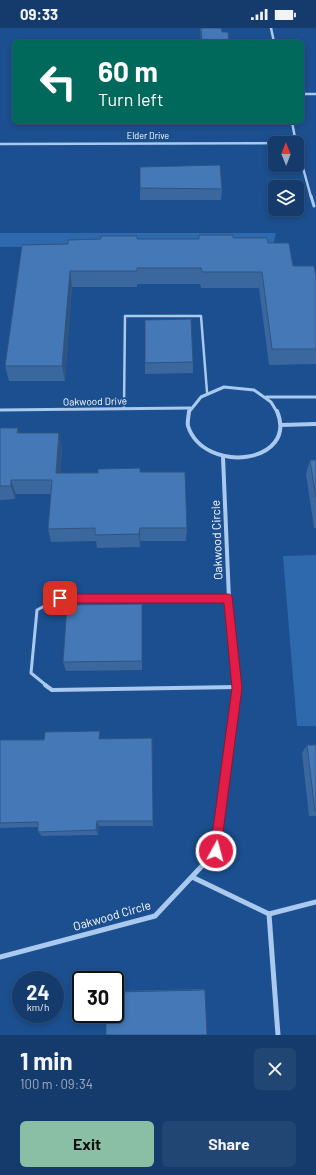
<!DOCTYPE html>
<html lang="en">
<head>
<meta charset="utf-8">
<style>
  :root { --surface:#143b6b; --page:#214673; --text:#f1f3f6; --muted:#9dadc1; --line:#33557e; --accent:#8abfa5 }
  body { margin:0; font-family:Barlow,sans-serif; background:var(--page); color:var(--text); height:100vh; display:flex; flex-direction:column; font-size:15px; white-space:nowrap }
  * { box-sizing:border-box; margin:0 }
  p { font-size:13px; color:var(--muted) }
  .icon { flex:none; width:22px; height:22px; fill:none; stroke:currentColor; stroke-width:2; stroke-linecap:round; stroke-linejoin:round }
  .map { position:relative; height:1007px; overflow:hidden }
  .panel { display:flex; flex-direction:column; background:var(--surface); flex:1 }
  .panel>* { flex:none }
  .top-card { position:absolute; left:12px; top:12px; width:292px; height:84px; border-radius:6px; box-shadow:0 2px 6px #0003,0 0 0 1px var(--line); background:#00695c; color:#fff; overflow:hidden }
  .needle { width:26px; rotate:359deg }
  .tools { position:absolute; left:268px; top:108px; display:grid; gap:8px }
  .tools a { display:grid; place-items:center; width:36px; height:36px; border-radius:6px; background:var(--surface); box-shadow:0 2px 6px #0003,0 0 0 1px var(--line); font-size:20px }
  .speed { position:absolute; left:12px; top:943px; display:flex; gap:8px; font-size:20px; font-weight:700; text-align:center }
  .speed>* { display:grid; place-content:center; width:52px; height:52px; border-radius:50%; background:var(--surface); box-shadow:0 2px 6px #0003,0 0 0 1px var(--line); line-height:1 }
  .speed small { font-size:10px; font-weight:400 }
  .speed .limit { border:2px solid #111; border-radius:6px; background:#fff; color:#111 }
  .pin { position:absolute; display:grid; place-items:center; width:34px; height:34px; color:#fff; margin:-17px; border-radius:8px; box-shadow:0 2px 6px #0006 }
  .me { position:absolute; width:44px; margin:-22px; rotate:7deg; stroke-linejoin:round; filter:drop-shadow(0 0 3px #0008) }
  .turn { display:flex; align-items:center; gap:14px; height:84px; padding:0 20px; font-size:18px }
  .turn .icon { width:52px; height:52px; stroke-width:2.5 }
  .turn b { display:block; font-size:28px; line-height:34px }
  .round { display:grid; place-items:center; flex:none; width:42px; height:42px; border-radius:6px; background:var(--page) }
  .overview { display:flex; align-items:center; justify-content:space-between; height:68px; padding:0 20px }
  h1 { font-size:24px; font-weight:700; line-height:30px }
  .button { display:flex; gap:8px; margin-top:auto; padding:8px 20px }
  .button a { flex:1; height:46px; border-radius:6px; background:var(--accent); color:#111; font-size:16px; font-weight:700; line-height:46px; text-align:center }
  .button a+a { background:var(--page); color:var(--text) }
  .status { display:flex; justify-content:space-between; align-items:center; height:28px; padding:0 20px; background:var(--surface); direction:ltr }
  .status svg { height:11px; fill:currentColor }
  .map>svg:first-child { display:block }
  .green { fill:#2e69ad }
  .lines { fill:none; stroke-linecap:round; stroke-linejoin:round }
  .service-far2 { stroke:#a9c9ee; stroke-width:2.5 }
  .service-far1 { stroke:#a9c9ee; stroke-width:3 }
  .service { stroke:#a9c9ee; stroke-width:4 }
  .minor-far3 { stroke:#a9c9ee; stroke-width:2.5 }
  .minor-far2 { stroke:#a9c9ee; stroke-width:3 }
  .minor-far1 { stroke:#a9c9ee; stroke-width:4 }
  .minor { stroke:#a9c9ee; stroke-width:5 }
  .wall { fill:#3a679d }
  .shaded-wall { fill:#305480 }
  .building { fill:#4478b7; stroke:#305480 }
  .route { fill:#e11d48; stroke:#92132f }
  .labels { text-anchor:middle; stroke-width:4; stroke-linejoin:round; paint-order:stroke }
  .far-street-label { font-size:9px; fill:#fff; stroke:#1b4f8f }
  .street-label { font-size:10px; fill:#fff; stroke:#1b4f8f }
  .near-street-label { font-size:12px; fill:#fff; stroke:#1b4f8f }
</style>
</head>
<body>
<div class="status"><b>09:33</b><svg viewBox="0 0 49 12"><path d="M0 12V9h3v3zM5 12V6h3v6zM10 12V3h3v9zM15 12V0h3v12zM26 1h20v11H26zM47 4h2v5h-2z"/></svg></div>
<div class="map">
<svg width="316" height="1007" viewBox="0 0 316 1007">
  <rect width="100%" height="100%" fill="#1b4f8f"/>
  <g class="green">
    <polygon points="0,205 276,205 273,218 0,219"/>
    <polygon points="316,527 316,698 297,698 283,528"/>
  </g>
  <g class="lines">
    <polyline class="service-far2" points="124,380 125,288 201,288 207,364"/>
    <polyline class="service-far1" points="47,658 31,645 37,582 60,570 229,571"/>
    <polyline class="service" points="45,657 52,662 237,659"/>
    <g class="minor-far3">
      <polyline points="271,0 274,14"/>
      <polyline points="302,66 316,66"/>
      <polyline points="292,94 296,115"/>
      <polyline points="0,116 296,115"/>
      <polyline points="297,118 311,169"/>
    </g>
    <g class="minor-far2">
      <polyline points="311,168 314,178"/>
      <polyline points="266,369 316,369"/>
      <polyline points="0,382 190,380"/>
      <polyline points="189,384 201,369 224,359 254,362 271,374 277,384"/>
    </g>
    <g class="minor-far1">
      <path d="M189,383C189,387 187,393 188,398C204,447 299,436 277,383"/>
      <polyline points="281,397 316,396"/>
      <polyline points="223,429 229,571 237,658"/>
    </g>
    <g class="minor">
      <polyline points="192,849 269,886 316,874"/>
      <polyline points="269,886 278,1007"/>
      <polyline points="0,929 155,888 216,823 237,657"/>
    </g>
  </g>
  <g class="wall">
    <polygon points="200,0 221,0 222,4 229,14 201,14"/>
    <polygon points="140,139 222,161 221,172 140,172"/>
    <polygon points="199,207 233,210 268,215 293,238 316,248 316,336 269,337 259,260 201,260 200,256 137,256 137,259 72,259 65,353 9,353 5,338 68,216 137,211 199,211"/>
    <polygon points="193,334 193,345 145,346 145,335"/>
    <polygon points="0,400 18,400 19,405 62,420 60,445 140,444 187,500 186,513 140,513 140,519 97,520 96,513 51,514 48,501 51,466 16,466 15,471 0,472"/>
    <polygon points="310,432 316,432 316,500 314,500 306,446"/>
    <polygon points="142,576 142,642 66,643 63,634"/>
    <polygon points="152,710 153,798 99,798 98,807 42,808 38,804 38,799 0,800 0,712"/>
    <polygon points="307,717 316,717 316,788 309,788 302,725"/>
    <polygon points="203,961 205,962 115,986 115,963"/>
  </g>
  <g class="shaded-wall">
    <polygon points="70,243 72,259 65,353 62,338"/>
    <polygon points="59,405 62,420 59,459 56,445"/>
    <polygon points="11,452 16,466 15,471 11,458"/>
    <polygon points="140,500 140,519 139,506"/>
    <polygon points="100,703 101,711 99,711"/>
    <polygon points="97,793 99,798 98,807 96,802"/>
  </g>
  <g class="building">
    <polygon points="201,0 221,0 222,4 228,4 229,14 206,14 206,12 202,12"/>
    <polygon points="220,137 222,161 140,160 140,139"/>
    <polygon points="199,207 233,207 233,210 267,210 268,215 289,215 293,238 314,238 316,248 316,321 272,321 262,244 202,244 201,240 137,240 137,243 70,243 62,338 5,338 22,217 68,216 68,212 101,211 101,208 137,208 137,211 199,211"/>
    <polygon points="191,291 193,334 145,335 145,292"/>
    <polygon points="0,400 18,400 17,405 59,405 56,445 98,445 98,441 140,440 140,444 185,444 187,500 140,500 139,506 95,507 95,500 48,501 52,452 11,452 11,458 0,458"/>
    <polygon points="310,432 316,432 316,469"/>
    <polygon points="142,576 142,633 63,634 67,577"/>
    <polygon points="100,703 99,711 152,710 153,793 97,793 96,802 38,804 38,794 0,795 0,712 44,712 45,704"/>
    <polygon points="307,717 316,717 316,783 315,783"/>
    <polygon points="205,962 207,1007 106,1007 106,986 115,986 115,964"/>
  </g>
  <polygon class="route" points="60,566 229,566 232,568 242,660 220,827 216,829 212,827 210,823 232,660 224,575 60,575 56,573 55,570 56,567"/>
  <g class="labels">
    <g class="far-street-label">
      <text x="148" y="111">Elder Drive</text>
    </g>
    <g class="street-label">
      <text transform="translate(95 373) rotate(-1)" y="4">Oakwood Drive</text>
    </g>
    <g class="near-street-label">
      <text transform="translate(217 512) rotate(-92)" y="4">Oakwood Circle</text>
      <text transform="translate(112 888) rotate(-16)" y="4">Oakwood Circle</text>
    </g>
  </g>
</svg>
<div class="tools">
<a><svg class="needle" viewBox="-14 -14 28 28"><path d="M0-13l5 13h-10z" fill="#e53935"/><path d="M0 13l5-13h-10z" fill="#9dadc1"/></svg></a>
<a><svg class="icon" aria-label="layers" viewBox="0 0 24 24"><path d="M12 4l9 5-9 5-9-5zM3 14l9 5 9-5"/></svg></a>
</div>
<div class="speed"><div>24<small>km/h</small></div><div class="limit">30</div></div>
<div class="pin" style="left:60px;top:570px;background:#d93025"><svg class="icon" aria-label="arrive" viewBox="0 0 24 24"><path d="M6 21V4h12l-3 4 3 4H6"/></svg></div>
<svg class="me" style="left:216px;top:823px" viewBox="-20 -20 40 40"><circle r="17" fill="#e11d48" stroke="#fff" stroke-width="3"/><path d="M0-11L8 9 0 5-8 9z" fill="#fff"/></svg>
<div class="top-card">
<div class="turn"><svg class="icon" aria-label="left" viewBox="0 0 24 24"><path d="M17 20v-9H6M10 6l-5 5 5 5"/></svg><div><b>60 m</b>Turn left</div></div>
</div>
</div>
<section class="panel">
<div class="overview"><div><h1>1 min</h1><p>100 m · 09:34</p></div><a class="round"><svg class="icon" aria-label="close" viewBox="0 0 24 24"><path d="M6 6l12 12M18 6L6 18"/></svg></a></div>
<div class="button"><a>Exit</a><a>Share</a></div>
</section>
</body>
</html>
